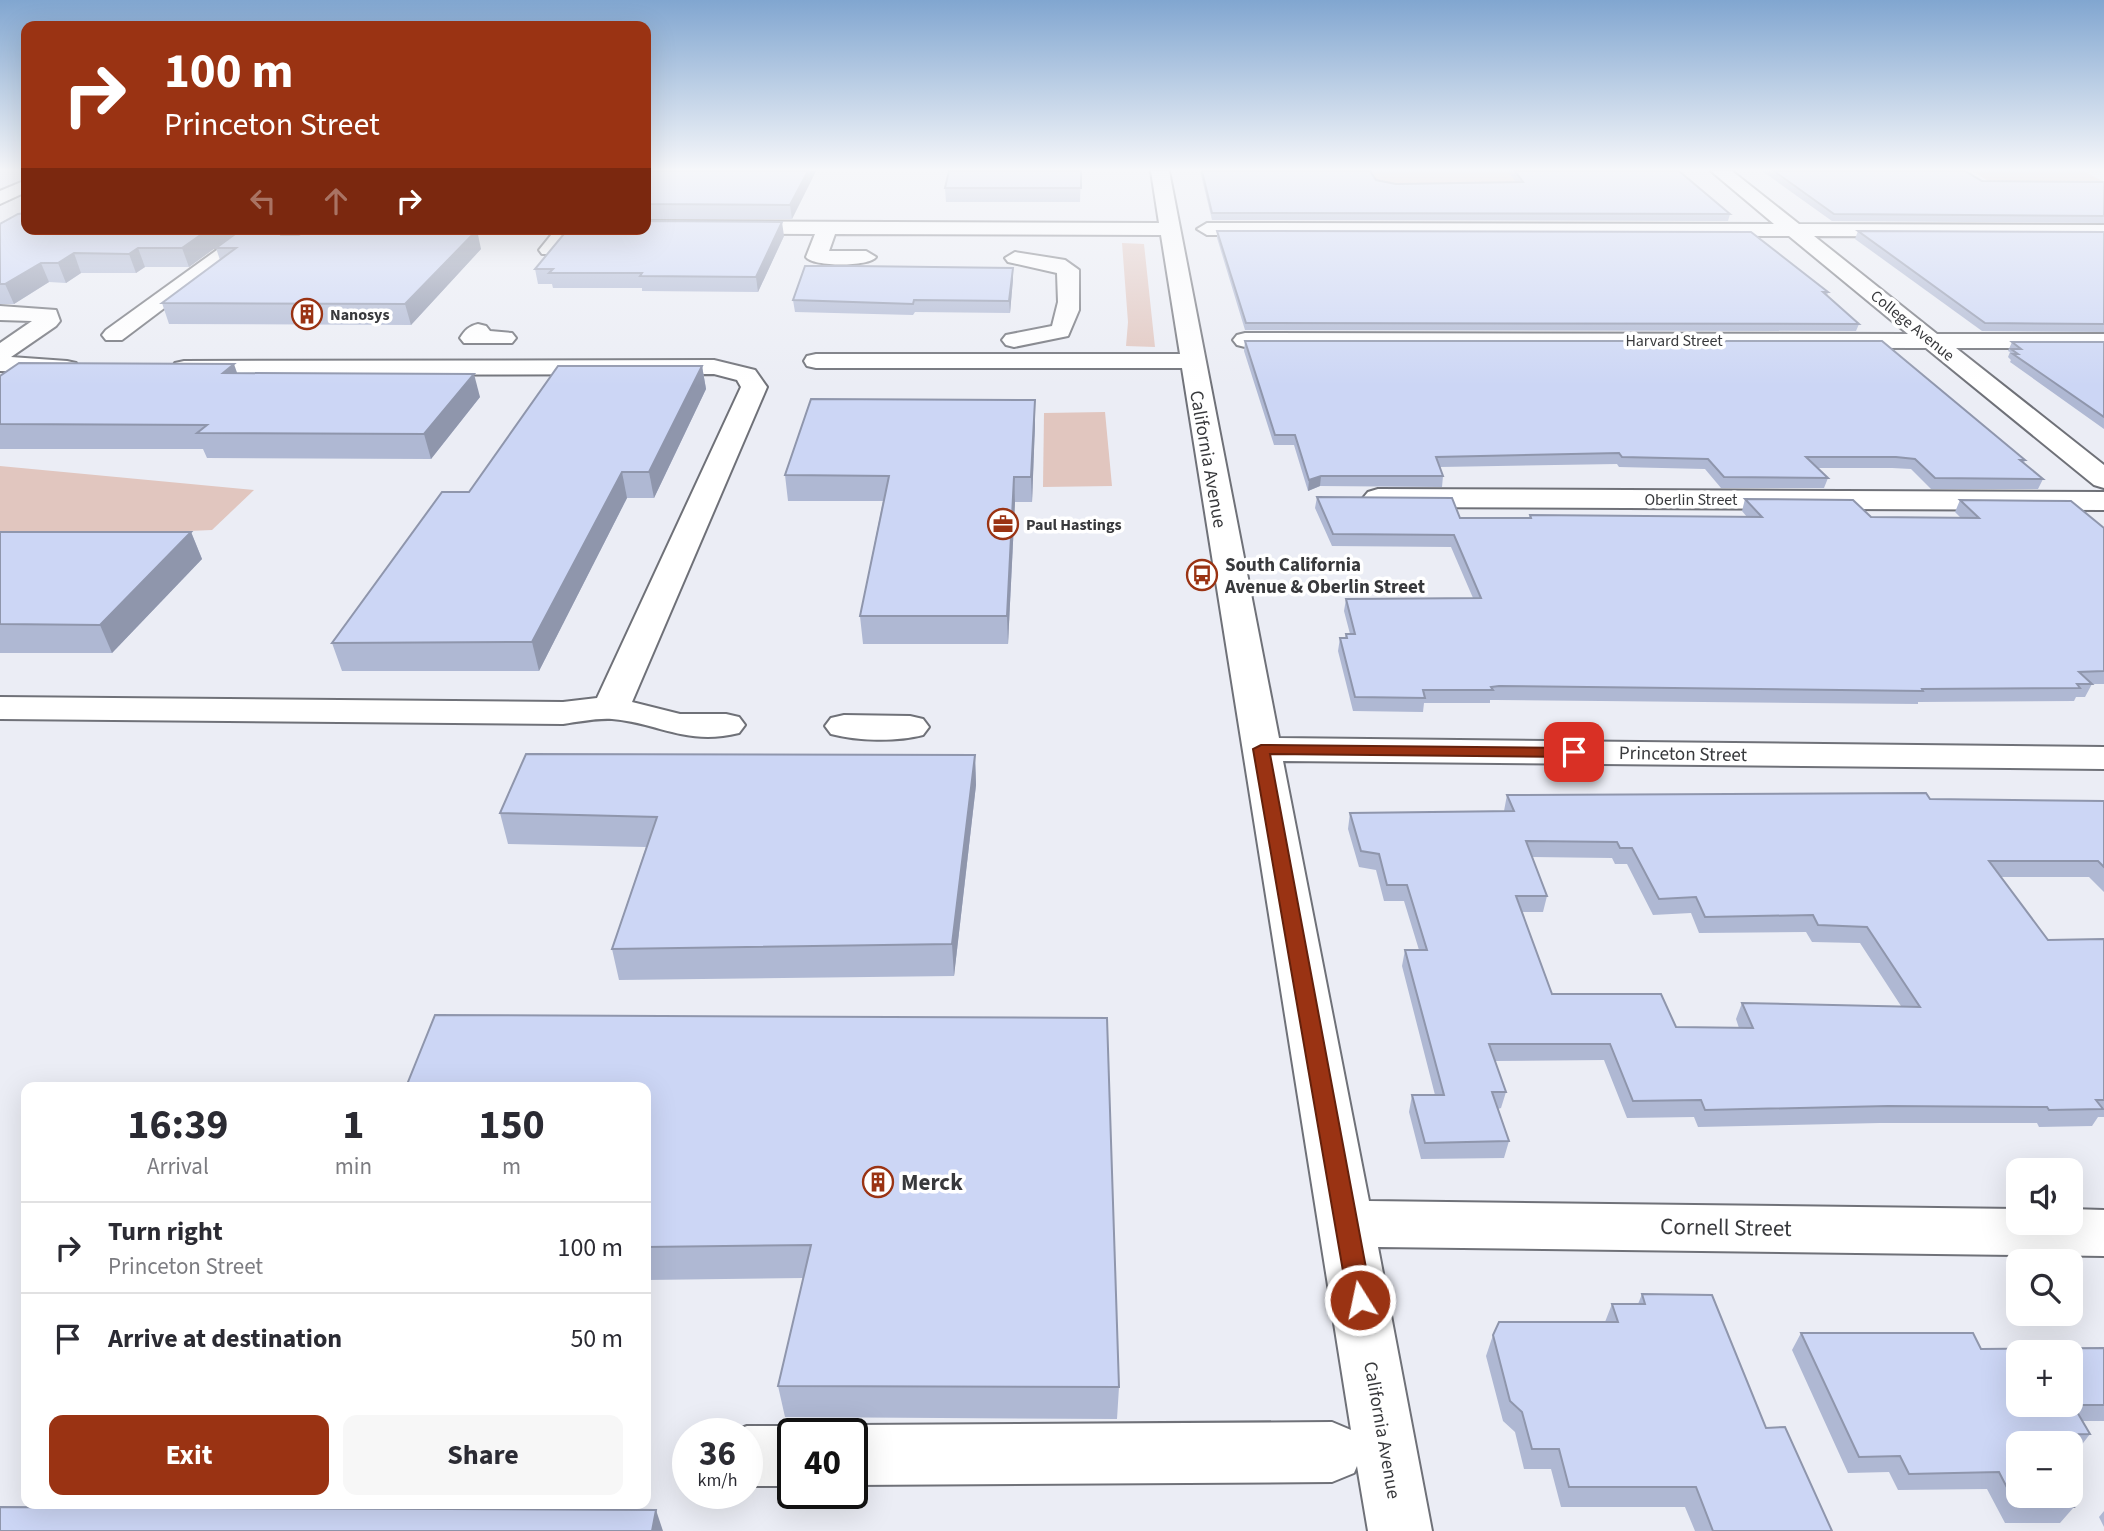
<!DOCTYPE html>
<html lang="en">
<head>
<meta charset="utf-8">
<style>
  :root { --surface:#fff; --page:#f7f7f7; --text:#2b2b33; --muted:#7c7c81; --line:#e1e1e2; --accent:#9a3313 }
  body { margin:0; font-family:"Source Sans 3",sans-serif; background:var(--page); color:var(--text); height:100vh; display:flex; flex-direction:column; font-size:26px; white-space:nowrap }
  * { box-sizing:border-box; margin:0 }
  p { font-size:23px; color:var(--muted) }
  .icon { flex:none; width:38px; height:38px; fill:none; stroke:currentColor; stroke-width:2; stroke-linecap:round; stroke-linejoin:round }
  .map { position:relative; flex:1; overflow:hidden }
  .side { position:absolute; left:21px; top:1082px; width:630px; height:427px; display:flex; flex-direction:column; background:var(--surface); border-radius:14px; box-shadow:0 7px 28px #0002 }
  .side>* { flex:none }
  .guide { position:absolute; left:21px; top:21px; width:630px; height:214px; border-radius:14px; box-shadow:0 7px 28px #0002; background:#9a3313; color:#fff; overflow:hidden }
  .tools { position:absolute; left:2006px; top:1158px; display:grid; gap:14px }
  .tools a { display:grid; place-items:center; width:77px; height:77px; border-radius:14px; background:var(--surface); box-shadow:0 7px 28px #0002; font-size:35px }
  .speed { position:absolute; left:672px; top:1418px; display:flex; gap:14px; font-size:35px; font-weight:700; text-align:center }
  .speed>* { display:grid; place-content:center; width:91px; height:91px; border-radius:50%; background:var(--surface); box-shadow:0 7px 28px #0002; line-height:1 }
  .speed small { font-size:18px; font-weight:400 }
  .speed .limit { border:4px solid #111; border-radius:10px; background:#fff; color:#111 }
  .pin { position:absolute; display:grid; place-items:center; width:60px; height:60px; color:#fff; margin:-30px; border-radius:14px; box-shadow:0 4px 10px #0006 }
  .me { position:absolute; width:77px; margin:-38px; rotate:350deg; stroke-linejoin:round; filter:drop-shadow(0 0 5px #0008) }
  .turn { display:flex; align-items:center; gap:24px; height:147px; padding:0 28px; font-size:32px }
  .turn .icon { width:91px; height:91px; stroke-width:2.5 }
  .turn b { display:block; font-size:49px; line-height:60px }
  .lanes { display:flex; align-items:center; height:66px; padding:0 28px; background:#0003; justify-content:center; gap:35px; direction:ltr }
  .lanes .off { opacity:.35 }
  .eta { display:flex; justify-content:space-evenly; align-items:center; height:119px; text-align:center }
  .eta b { font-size:42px; font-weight:700; line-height:49px }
  .action { display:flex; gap:14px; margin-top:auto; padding:14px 28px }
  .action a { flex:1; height:80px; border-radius:14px; background:var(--accent); color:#fff; font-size:28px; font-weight:700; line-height:80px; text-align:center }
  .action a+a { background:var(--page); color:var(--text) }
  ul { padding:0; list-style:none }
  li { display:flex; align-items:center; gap:21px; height:91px; padding:0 28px; border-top:2px solid var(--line) }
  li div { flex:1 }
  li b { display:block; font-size:26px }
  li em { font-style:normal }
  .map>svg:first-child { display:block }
  .green { fill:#e1c6bf }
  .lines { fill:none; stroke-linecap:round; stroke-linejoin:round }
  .minor-casing { stroke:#6f7178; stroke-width:4 }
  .major-casing { stroke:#6f7178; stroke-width:4 }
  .minor { fill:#fff; fill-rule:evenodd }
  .major { fill:#fff; fill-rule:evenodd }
  .wall { fill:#afb8d3; fill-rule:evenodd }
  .shaded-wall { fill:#8f96ac }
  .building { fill:#ccd6f5; stroke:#8f96ac; stroke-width:2; fill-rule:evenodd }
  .route { fill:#9a3313; stroke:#64210c; stroke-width:2 }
  .labels { text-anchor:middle; stroke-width:7; stroke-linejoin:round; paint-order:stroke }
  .far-poi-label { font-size:16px; font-weight:bold; fill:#38393c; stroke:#fff; text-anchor:start }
  .far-street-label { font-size:16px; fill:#38393c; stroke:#fff }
  .street-label { font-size:19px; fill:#38393c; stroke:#fff }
  .poi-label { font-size:19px; font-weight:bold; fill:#38393c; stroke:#fff; text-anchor:start }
  .near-poi-label { font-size:23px; font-weight:bold; fill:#38393c; stroke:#fff; text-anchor:start }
  .near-street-label { font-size:23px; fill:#38393c; stroke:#fff }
</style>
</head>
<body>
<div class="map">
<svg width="2104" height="1531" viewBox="0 0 2104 1531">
  <rect width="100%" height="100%" fill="#ebedf5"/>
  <g class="green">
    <polygon points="1369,171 1509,171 1523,187 1380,187"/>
    <polygon points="1972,171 2084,171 2104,182 1995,185"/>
    <polygon points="1122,243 1144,244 1155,347 1126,346 1128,322"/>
    <polygon points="1105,412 1112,486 1043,487 1044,413"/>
    <polygon points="0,466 254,490 212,530 0,539"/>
  </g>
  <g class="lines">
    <g class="minor-casing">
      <g id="minor">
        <path d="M1151,171H1169L1279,738L2104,747V769L1283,761L1369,1201L2018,1209V1223H2070V1209L2104,1210V1256L1378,1247L1432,1531H1368L1357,1466L1354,1473L1332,1482L852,1485V1433H831L852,1425L1332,1422L1351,1430L1182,368H816L807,366L804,361L807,356L816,354H1180L1161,235L835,234L829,251H866L876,257C869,267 813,267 806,257L815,234L646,233L638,229H646V221L1159,223Z"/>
        <polygon points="1711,171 1732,171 1799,224 2104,225 2104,237 1814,236 1937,334 2104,334 2104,348 1956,348 2104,465 2104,488 2094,485 1926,348 1245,347 1237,345 1233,340 1237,335 1245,333 1908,334 1789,236 1207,235 1197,229 1207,223 1774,224"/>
        <polygon points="246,229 269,229 122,340 106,340 102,335 106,330"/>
        <polygon points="556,229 577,229 556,254 542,254 539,250"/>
        <polygon points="1015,252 1065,260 1079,270 1079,310 1068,336 1014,347 1006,345 1002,340 1006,335 1052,326 1058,302 1057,273 1008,262 1005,258"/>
        <polygon points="0,306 56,310 60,321 56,326 11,357 67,361 76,363 79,368 76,373 0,371 0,343 32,321 0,320"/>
        <path d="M478,324L486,326L490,331L512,333L516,338L512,343H464L460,338C465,330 469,326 478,324Z"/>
        <path d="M714,360L755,370L767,387L632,702L680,714H726L739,717L745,725L739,733C686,746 659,723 612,719C596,718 578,722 563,724L0,719V697L563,702L597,698L741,387L737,380L714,374L184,375L175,373L172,368L175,363L184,361Z"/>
        <polygon points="1378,489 2104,492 2104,510 1378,507 1368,504 1363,498 1368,492"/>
        <path d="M844,715L910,716L923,719L929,727L923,735C896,742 858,741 831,734L825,726L831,718Z"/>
        <polygon points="747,1426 793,1426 812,1433 793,1433 793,1486 747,1486 747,1433 728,1433"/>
      </g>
    </g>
    <g class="major-casing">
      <polygon id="major" points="26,180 26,192 0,204 0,191"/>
    </g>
    <use href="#minor" class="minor"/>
    <use href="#major" class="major"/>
  </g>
  <g class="wall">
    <polygon points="646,171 816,171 792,219 646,219"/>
    <polygon points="1081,171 1080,202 946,202 945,188"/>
    <polygon points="1200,171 1370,171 1376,180 1396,184 1516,182 1508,171 1679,171 1730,214 1728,221 1212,220"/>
    <polygon points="1762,171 1965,171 1982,181 2104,182 2104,223 1832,221"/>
    <polygon points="0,224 241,229 189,267 145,267 136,273 81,273 66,283 49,282 14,304 0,304"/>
    <polygon points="242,229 303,229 296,235 299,235 306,229 461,229 460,230 481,249 411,325 169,324 162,303 220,260 216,248"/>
    <polygon points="1217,231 1828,292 1827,296 1859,324 1856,331 1245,330 1217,238"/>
    <polygon points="1858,231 2104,232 2104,332 1982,331 1855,239"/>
    <polygon points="784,236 758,292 642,291 642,288 553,288 552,284 538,284 535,269"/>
    <polygon points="1013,268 1013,279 1010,313 915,312 913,315 795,312 793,300"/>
    <polygon points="1245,341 2025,460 2024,463 2043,479 2038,489 1931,489 1911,469 1892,468 1817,468 1828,478 1824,488 1721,488 1705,469 1619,467 1617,464 1440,467 1443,476 1442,487 1320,486 1308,491 1294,445 1274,445 1244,351"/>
    <polygon points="2012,342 2104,342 2104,429 2010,362 2011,360 2008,357 2010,352 2008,351"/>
    <polygon points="702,366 706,389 654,498 627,498 539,671 342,671 332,643 469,492"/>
    <polygon points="237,373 480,397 431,459 207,458 203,449 0,449 0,376"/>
    <polygon points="1035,424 1032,502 1015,502 1008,644 863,644 860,616 883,501 788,501 785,475"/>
    <polygon points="1317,497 1460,518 1529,518 1530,515 1747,517 1742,511 1745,499 1871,517 1961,518 1955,512 1960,500 2104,528 2104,684 2092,684 2085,697 2076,697 2074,701 1918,702 1918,704 1496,700 1490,700 1490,703 1424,703 1423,712 1353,711 1338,651 1340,638 1345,638 1346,634 1350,634 1344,611 1346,599 1473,598 1451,547 1332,546 1315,508"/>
    <polygon points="0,532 191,532 202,559 112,653 0,653"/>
    <polygon points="975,755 976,785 954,976 619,980 612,949 646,847 508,844 500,813"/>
    <path d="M1507,795L2104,801V892L2089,877H2001L2048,940L2104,939V1117H2098L2092,1126L2039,1127L2037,1123H1880L1698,1127L1694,1117L1627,1118L1604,1060L1495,1061L1506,1092L1501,1108L1498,1109L1509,1141L1504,1158L1421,1159L1409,1112L1412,1095H1435L1402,966L1405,950H1419L1404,901H1384L1376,870L1359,867L1348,829L1350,813L1504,811ZM1532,857L1612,858L1615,864H1627L1653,915L1691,913L1699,933L1806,932L1812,942L1860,943L1901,1006L1742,1003L1736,1019L1739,1028L1676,1027L1552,994L1522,912H1543L1547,896Z"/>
    <polygon points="435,1015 1107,1018 1119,1387 1117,1419 785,1417 778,1386 803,1278 646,1280 646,1087 406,1087"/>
    <polygon points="1642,1294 1766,1428 1832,1531 1695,1531 1685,1507 1561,1507 1551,1469 1524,1469 1515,1432 1503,1421 1486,1356 1493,1335 1605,1322 1612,1304 1638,1304"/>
    <polygon points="1801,1333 1981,1349 2104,1348 2104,1421 2082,1421 2090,1434 2077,1451 2070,1451 2070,1444 2018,1444 2074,1507 2060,1523 2005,1523 1987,1489 1898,1490 1889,1472 1848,1473 1792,1350"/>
    <polygon points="2104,1511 2104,1527 2099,1517"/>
  </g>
  <g class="shaded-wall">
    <polygon points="808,171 816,171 792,219 790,205"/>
    <polygon points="782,222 784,236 758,292 756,277"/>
    <polygon points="209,229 241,229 189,267 182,248"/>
    <polygon points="279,229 303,229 284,246"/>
    <polygon points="477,230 481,249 411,325 405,304"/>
    <polygon points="138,248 145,267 136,273 129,254"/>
    <polygon points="74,253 81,273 66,283 58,263"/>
    <polygon points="41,263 49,282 14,304 5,284"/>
    <polygon points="1013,268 1013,279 1010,313 1009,301"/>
    <polygon points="234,364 242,387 223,373"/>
    <polygon points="702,366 706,389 654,498 649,472"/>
    <polygon points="474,374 480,397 431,459 424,434"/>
    <polygon points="1035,400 1035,424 1032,502 1031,477"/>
    <polygon points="622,472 627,498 539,671 532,642"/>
    <polygon points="1321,476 1320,486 1308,491 1309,480"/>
    <polygon points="1014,477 1015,502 1008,644 1007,616"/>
    <polygon points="191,532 202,559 112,653 100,625"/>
    <polygon points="975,755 976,785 954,976 952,944"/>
    <polygon points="656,1510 663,1531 652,1531"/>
  </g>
  <g class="building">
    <polygon points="646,171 808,171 790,205 646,204"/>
    <polygon points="949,171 1081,171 1081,188 945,188"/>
    <polygon points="1202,171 1370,171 1376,180 1396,184 1523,182 1515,171 1679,171 1730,214 1212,213"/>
    <polygon points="1774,171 1965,171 1982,181 2104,182 2104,216 1834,214"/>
    <polygon points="26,213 26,229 209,229 182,248 138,248 129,254 74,253 58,263 41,263 5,284 0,284 0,224 18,214"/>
    <polygon points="646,221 782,222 756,277 640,276 642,273 549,273 553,269 535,269 568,229 646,229"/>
    <polygon points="242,229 279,229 281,235 299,235 306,229 477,230 405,304 162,303 236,248 216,248"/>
    <polygon points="1217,231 1751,232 1828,292 1823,292 1859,324 1246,323"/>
    <polygon points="1858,231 2104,232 2104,324 1985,323"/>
    <polygon points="805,266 854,266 1013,268 1009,301 914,300 913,304 793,300"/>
    <polygon points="1245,341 1882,341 2025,460 2020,460 2043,479 1935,478 1915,459 1896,457 1806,457 1828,478 1724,477 1708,459 1622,457 1619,453 1436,457 1443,476 1321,476 1309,480 1295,435 1275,435"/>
    <polygon points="2012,342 2104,342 2104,417 2013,354 2018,354 2011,349 2021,349"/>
    <polygon points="19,363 234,364 223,373 474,374 424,434 197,433 207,425 0,424 0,376"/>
    <polygon points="558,366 702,366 649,472 622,472 532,642 332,643 442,492 469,492"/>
    <polygon points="811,399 1035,400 1031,477 1014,477 1007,616 860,616 889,476 785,475"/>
    <polygon points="1317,497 1452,498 1460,518 1531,518 1530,515 1762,517 1745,499 1853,500 1871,517 1979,518 1960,500 2071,501 2104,528 2104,671 2079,672 2092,684 2077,684 2080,688 1922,689 1923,691 1499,686 1491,687 1493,690 1423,690 1425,698 1355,697 1340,638 1347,638 1346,634 1355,634 1346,599 1481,598 1454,535 1333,534"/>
    <polygon points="0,532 191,532 100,625 0,624"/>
    <polygon points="526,754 975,755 952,944 612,949 657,817 500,813"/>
    <path d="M1926,793L1930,799L2104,801V867L2098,861H1989L2048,940L2104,939V1100H2096L2103,1109L2049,1110L2047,1107L1888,1106L1705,1110L1701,1100L1633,1101L1610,1044H1489L1506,1092H1492L1509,1141L1425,1143L1412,1095H1444L1405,950H1427L1407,885H1387L1379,854L1361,851L1350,813L1514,811L1507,795ZM1526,841L1617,842L1620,848H1632L1659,899L1696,897L1705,917L1813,915L1818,925L1867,927L1920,1007L1742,1003L1753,1028L1676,1027L1661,994H1552L1516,896H1547Z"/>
    <polygon points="435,1015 1107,1018 1119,1387 778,1386 811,1245 646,1247 646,1087 406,1087"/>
    <polygon points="1642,1294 1712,1295 1766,1428 1785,1427 1832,1531 1713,1531 1696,1487 1569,1487 1559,1449 1532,1449 1522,1412 1510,1401 1493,1335 1499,1322 1618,1322 1612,1304 1645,1304"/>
    <path d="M1801,1333H1973L1981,1349L2104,1348V1405H2073L2090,1434L2034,1435L2039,1444H2018V1496H2068L2074,1507H2017L1999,1472L1909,1474L1900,1456L1859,1457ZM2018,1353H2070V1405H2018Z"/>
    <polygon points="0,1507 656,1510 652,1531 0,1531"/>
  </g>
  <linearGradient id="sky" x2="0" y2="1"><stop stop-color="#81a6d0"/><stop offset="0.44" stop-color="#f6f7fa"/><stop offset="1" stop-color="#f6f7fa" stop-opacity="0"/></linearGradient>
  <rect width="2104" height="386" fill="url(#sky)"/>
  <polygon class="route" points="1261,745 1574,748 1582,752 1574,757 1270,754 1372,1300 1369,1307 1360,1311 1352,1307 1348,1300 1253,749"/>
  <defs>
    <g id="building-ring" transform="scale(1.575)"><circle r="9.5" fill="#fff" stroke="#9a3313" stroke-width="1.5"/><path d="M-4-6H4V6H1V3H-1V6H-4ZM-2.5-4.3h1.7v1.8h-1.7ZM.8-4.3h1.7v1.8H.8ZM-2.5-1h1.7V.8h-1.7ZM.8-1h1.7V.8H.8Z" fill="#9a3313"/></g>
    <g id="office-ring" transform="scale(1.575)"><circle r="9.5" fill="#fff" stroke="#9a3313" stroke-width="1.5"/><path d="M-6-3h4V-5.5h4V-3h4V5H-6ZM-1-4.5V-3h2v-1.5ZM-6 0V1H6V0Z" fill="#9a3313"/></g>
    <g id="bus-ring" transform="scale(1.575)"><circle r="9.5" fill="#fff" stroke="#9a3313" stroke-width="1.5"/><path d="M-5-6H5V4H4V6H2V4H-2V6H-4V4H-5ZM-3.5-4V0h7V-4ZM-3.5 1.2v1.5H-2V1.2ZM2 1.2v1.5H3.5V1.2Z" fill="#9a3313"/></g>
  </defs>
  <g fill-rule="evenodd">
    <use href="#building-ring" x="307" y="314"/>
    <use href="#office-ring" x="1003" y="524"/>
    <use href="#bus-ring" x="1202" y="575"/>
    <use href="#building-ring" x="878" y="1182"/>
  </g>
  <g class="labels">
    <g class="far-poi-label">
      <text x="330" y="320">Nanosys</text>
      <text x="1026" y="530">Paul Hastings</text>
    </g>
    <g class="far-street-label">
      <text transform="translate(1913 325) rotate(39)" y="6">College Avenue</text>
      <text x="1674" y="346">Harvard Street</text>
      <text x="1691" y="505">Oberlin Street</text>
    </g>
    <g class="street-label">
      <text transform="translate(1209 459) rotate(80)" y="7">California Avenue</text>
      <text transform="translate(1683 753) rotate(1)" y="7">Princeton Street</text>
      <text transform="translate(1383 1430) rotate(80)" y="7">California Avenue</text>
    </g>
    <g class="poi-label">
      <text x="1225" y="571">South California<tspan x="1225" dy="22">Avenue &amp; Oberlin Street</tspan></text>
    </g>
    <g class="near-poi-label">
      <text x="901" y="1190">Merck</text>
    </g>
    <g class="near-street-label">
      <text transform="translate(1726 1227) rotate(1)" y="8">Cornell Street</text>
    </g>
  </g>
</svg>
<div class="tools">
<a><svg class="icon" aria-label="sound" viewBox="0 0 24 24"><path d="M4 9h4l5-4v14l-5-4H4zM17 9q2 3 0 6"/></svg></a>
<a><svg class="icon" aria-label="search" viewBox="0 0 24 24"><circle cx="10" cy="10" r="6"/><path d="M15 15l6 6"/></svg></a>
<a>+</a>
<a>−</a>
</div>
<div class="speed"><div>36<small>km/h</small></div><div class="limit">40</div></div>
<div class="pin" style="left:1574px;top:752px;background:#d93025"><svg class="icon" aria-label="arrive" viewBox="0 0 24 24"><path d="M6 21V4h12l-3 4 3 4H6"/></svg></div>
<svg class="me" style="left:1360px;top:1300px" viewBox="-20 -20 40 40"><circle r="17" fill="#9a3313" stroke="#fff" stroke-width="3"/><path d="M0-11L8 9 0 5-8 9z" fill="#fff"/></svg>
<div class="guide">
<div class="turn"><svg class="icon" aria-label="right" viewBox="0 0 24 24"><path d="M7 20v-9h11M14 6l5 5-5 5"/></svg><div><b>100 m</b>Princeton Street</div></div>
<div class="lanes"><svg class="icon off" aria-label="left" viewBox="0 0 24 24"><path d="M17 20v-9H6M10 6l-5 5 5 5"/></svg><svg class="icon off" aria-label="ahead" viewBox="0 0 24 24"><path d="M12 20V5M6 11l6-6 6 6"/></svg><svg class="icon" aria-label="right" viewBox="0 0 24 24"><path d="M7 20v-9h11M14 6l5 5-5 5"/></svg></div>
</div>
<section class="side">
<div class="eta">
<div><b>16:39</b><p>Arrival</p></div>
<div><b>1</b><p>min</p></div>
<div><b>150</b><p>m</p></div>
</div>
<ul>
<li><svg class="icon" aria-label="right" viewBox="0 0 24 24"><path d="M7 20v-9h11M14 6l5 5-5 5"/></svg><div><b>Turn right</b><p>Princeton Street</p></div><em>100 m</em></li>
<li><svg class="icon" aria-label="arrive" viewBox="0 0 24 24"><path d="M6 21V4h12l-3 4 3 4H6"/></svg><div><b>Arrive at destination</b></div><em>50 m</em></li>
</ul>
<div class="action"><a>Exit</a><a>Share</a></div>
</section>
</div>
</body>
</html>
